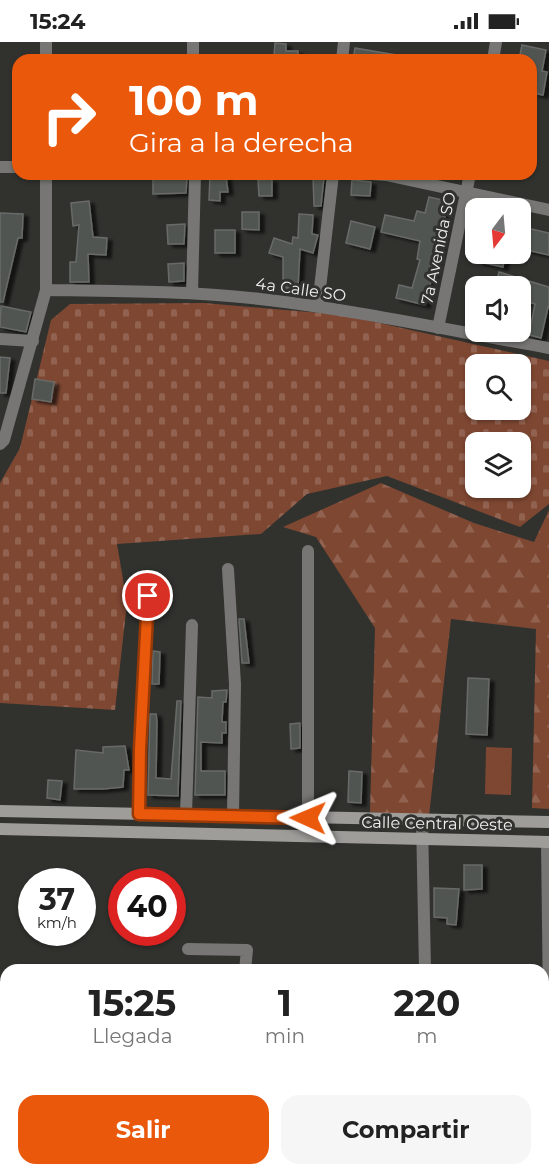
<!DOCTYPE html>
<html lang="es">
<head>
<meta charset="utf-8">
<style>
  :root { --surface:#fff; --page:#f6f6f6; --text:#222; --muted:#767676; --accent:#ea580c }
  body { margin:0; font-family:Montserrat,sans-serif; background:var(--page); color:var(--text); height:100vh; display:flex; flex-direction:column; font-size:22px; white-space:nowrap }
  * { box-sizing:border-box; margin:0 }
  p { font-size:20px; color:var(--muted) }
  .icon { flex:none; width:33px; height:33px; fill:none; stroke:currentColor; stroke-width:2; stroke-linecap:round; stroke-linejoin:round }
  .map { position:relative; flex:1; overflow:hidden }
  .panel { position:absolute; left:0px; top:922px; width:549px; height:212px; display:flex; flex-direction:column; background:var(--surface); border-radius:18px 18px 0 0; box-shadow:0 2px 4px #0004 }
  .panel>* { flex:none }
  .hud { position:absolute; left:12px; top:12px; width:525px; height:126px; border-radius:18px; box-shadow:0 2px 4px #0004; background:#ea580c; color:#fff; overflow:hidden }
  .needle { width:39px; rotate:196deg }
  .fabs { position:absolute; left:465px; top:156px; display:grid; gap:12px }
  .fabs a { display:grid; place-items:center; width:66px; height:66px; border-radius:12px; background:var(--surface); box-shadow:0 2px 4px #0004; font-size:30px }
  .speed { position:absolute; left:18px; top:826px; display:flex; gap:12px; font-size:30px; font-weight:700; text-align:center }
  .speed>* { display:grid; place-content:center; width:78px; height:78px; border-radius:50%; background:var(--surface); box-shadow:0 2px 4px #0004; line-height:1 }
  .speed small { font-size:15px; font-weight:400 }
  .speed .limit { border:9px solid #d22; background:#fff; color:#111 }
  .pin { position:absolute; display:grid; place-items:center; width:51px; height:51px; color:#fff; margin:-26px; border:3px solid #fff; border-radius:50%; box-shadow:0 2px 6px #0007 }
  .me { position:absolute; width:66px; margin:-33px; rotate:271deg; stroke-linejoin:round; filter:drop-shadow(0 0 4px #0008) }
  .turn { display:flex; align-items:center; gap:21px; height:126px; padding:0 18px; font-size:27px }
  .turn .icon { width:78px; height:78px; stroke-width:2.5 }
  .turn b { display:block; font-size:42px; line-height:51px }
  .eta { display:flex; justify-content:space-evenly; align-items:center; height:102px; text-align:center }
  .eta b { font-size:36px; font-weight:700; line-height:42px }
  .primary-button { display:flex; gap:12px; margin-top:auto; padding:12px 18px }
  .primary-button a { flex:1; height:69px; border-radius:18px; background:var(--accent); color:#fff; font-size:24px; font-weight:700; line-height:69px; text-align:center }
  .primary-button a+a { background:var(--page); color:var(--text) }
  .status { display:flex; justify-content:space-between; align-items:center; height:42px; padding:0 30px; background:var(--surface); direction:ltr }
  .status svg { height:16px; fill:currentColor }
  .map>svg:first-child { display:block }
  .forest { fill:url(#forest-firs) }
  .cemetery { fill:url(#cemetery-stones); fill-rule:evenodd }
  .pitch { fill:#7e4732 }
  .building { fill:#515451; stroke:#686b68; stroke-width:1.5; filter:url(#shadow) }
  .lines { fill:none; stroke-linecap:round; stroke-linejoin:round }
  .street { stroke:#777674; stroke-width:12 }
  .secondary { stroke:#9f9d9a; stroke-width:12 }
  .route-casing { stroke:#983908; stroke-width:15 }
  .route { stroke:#ea580c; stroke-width:10 }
  .labels { text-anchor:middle; stroke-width:6; stroke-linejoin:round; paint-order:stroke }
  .street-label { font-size:16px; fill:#f1f2ef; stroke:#31312e }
</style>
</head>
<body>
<div class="status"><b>15:24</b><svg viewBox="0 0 49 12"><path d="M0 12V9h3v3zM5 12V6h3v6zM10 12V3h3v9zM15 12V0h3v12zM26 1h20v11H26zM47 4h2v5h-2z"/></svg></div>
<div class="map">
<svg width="549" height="1133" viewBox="0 0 549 1133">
  <defs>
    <pattern id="forest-firs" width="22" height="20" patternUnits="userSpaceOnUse" patternTransform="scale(1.5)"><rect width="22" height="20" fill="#7e4732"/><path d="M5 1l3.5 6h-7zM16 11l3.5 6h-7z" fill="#916250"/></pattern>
    <pattern id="cemetery-stones" width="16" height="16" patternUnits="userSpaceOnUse" patternTransform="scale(1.5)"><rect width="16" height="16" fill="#7e4732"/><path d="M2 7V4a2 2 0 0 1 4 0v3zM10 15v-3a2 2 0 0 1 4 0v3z" fill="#916250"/></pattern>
    <filter id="shadow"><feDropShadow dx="5" dy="3" stdDeviation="1.5" flood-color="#0009"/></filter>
  </defs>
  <rect width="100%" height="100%" fill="#31312e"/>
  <polygon class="forest" points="381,441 474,481 534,500 549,468 549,767 532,766 536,587 451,577 429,774 370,770 375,586 316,495 283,485"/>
  <path class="cemetery" d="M204,261L344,273L549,319V462L520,485L387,434L307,452L261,492L117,502L127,561L115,668L0,661V441L20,406L51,278L70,262ZM476,322H520V368H476ZM476,400H520V446H476Z"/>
  <polygon class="pitch" points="486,705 512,706 511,753 485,752"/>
  <g class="building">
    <polygon points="275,1 286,2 286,9 298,9 298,18 277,18 278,15 274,14"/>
    <polygon points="522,3 546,8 542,29 547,30 543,53 533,51 536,36 531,35 531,18 519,18"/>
    <polygon points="355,6 396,13 396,18 353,18"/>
    <polygon points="210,133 226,134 228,150 220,150 220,159 209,158"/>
    <polygon points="153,134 187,135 186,151 153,152"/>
    <polygon points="313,135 324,135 321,164 314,164"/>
    <polygon points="272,137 272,154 259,154 258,138"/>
    <polygon points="352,138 371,140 370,154 351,153"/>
    <polygon points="429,155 447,159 443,174 445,175 441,196 442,196 425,263 396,256 399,243 412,246 420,218 417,217 420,199 381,190 385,173 414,179 417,169 425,171"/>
    <polygon points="89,159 93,195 107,196 106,213 88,212 89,240 70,240 70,220 76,220 79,183 73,184 71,161"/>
    <polygon points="242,170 259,170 259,188 242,187"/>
    <polygon points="0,171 23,172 22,196 18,196 3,260 0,260"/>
    <polygon points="299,172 313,173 312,192 318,193 313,211 300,207 298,246 283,246 283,215 269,211 274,196 292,202 293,195 298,196"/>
    <polygon points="351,179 375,185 370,207 346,201"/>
    <polygon points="185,182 184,202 168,202 167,183"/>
    <polygon points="527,186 549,191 549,213 522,207"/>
    <rect x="215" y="188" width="20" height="23"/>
    <polygon points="481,212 505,212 503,225 479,220"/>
    <polygon points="184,221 184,239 169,240 168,222"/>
    <polygon points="499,230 549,245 549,266 548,265 541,296 529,293 535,262 520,258 520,244 496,242"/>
    <polygon points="1,264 31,270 26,290 0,285"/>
    <polygon points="0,315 10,316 6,351 0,351"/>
    <polygon points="35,337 54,340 51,360 32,357"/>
    <polygon points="239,577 244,577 249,621 242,621"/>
    <polygon points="153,609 160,610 159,642 152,642"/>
    <polygon points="468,636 489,637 487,693 466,692"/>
    <polygon points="227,648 226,660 223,660 222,680 226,680 226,691 222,691 222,701 201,700 201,729 225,729 225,753 195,753 198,655 212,656 212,649"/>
    <polygon points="177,659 181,659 178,754 148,753 150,672 156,672 157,679 156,736 171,737"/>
    <polygon points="300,681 300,706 291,707 290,682"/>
    <polygon points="125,704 129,728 124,728 123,745 103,747 74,747 76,708 103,711 103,705"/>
    <polygon points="349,729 362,730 361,761 348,760"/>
    <polygon points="48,738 62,739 60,758 47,756"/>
    <polygon points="464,823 482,823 482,847 464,848"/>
    <polygon points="434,846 459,847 456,883 447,882 447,876 434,875"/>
  </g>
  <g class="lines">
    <g class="street">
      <polyline points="193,0 193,18"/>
      <polyline points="46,18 46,0"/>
      <polyline points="342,18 344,0"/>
      <polyline points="493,18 496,0"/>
      <polyline points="0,125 18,125"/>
      <polyline points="372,132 386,133 549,168"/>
      <path d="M46,248C117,249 189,249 260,257C357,268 453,289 549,306"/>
      <polyline points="192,251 195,132"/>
      <polyline points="318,264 333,132"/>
      <polyline points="438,286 470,132"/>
      <polyline points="0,297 33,299"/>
      <polyline points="0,402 4,398 46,248 46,132"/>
      <polyline points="228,527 235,642 233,774"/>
      <polyline points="139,772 140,707 148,554"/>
      <polyline points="186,773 192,583"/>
      <polyline points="308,775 308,509"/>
      <polyline points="422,778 425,928"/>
      <polyline points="547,800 549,965"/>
      <polyline points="188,907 247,908 245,928"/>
      <polyline points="0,1028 6,1028"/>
      <polyline points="543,1051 549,1051"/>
      <polyline points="135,1133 136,1128"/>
      <polyline points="325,1133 325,1128"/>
    </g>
    <g class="secondary">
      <polyline points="0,769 549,780"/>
      <polyline points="0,787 549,800"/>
    </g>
  </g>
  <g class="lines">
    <g class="route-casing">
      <polyline id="route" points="148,554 140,707 139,772 308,776"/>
    </g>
    <use href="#route" class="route"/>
  </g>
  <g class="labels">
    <g class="street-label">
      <text transform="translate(438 206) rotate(-78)" y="6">7a Avenida SO</text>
      <text transform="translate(301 247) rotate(8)" y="6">4a Calle SO</text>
      <text transform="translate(437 781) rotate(1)" y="6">Calle Central Oeste</text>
    </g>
  </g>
</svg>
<div class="fabs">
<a><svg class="needle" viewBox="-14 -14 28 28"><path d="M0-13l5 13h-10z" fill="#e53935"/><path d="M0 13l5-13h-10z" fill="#767676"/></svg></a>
<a><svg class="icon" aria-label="sound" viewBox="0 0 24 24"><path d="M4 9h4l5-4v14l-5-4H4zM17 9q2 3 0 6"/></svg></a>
<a><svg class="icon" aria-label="search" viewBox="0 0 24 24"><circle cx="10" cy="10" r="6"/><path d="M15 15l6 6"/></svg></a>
<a><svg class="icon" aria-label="layers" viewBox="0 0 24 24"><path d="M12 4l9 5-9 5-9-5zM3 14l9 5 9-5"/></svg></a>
</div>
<div class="speed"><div>37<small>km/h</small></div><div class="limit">40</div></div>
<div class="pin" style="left:148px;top:554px;background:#d93025"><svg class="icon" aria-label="arrive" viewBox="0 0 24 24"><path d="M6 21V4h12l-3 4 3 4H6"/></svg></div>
<svg class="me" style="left:308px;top:776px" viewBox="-20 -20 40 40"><path d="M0-17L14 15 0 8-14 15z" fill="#ea580c" stroke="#fff" stroke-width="4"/></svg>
<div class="hud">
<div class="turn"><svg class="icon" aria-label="right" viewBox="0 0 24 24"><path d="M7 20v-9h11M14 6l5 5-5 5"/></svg><div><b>100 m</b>Gira a la derecha</div></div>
</div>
<section class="panel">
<div class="eta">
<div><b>15:25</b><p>Llegada</p></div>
<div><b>1</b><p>min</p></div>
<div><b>220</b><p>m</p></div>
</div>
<div class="primary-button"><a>Salir</a><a>Compartir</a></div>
</section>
</div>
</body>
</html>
